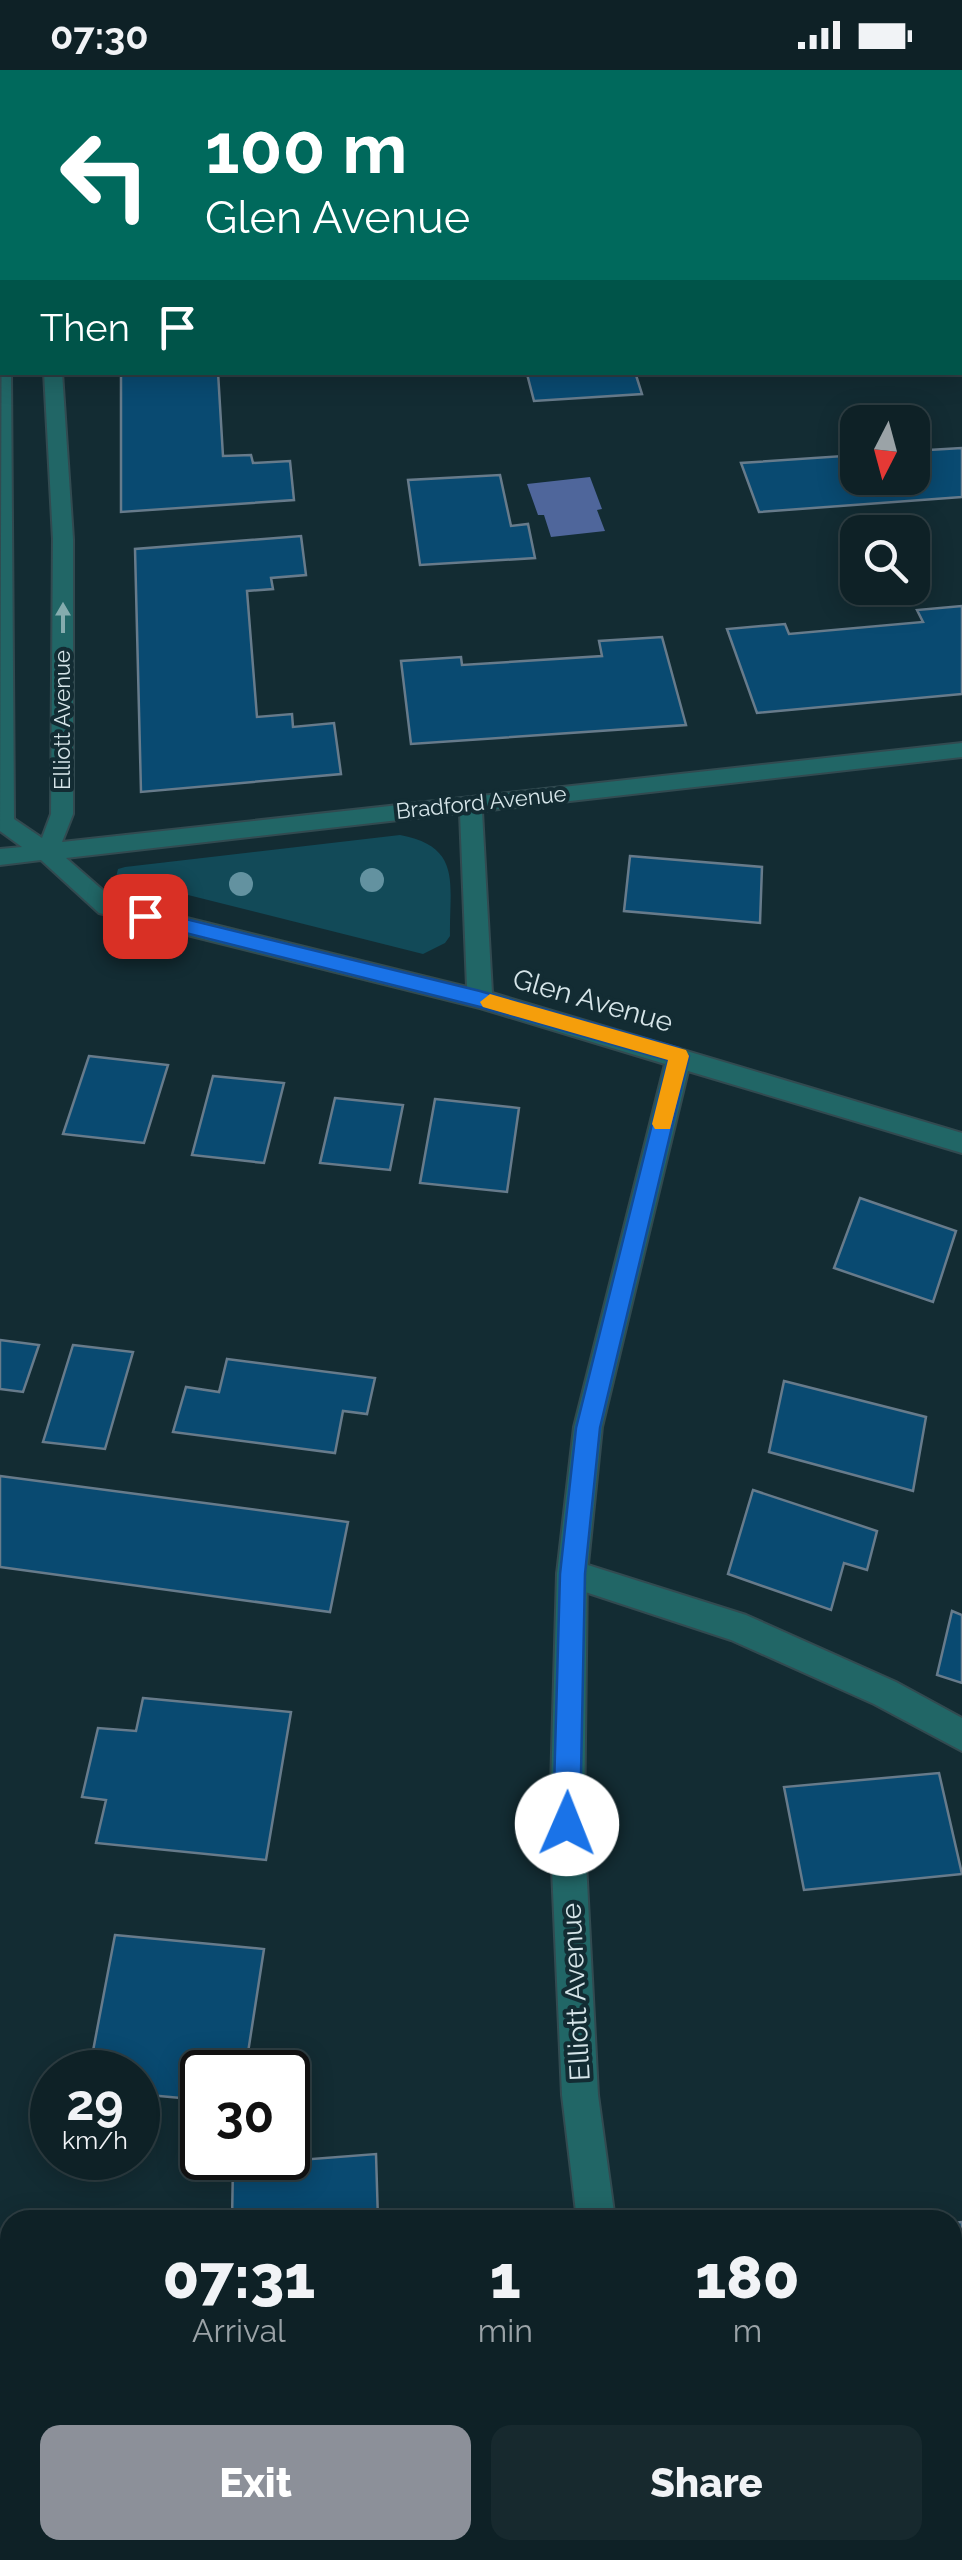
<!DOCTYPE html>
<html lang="en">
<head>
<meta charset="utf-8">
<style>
  :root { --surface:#0e2126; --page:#17292e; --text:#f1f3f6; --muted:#9ba3a7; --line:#2e3e43; --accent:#8c9099 }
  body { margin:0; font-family:Raleway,sans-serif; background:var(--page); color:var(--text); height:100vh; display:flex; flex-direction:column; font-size:38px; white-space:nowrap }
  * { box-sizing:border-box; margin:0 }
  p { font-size:32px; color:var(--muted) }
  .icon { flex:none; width:55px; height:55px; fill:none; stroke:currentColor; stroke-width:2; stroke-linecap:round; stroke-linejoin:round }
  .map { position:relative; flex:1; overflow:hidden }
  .drawer { position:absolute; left:0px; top:2140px; width:962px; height:350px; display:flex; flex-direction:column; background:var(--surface); border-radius:30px 30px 0 0; box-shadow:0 5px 25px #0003,0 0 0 2px var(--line) }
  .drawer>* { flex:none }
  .top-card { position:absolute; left:0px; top:0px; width:962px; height:305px; box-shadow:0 5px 25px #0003,0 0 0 2px var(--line); background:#00695c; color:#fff; overflow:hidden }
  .needle { width:65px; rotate:186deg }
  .buttons { position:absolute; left:840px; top:335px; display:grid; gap:20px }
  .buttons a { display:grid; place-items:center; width:90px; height:90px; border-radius:20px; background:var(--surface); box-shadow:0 5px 25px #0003,0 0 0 2px var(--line); font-size:50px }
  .speed { position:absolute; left:30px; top:1980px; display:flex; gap:20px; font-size:50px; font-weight:700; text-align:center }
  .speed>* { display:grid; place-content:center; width:130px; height:130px; border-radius:50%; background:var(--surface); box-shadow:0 5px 25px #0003,0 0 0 2px var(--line); line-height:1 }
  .speed small { font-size:25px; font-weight:400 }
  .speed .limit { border:5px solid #111; border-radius:15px; background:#fff; color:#111 }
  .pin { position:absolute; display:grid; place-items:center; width:85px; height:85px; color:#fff; margin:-42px; border-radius:20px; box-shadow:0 5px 15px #0006 }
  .me { position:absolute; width:110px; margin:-55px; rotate:1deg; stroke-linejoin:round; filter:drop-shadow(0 0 8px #0008) }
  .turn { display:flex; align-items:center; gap:35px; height:210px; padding:0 40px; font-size:45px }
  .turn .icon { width:130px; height:130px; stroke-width:2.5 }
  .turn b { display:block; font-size:70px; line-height:85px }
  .then { display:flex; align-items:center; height:95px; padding:0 40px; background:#0003; gap:20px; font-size:38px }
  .eta { display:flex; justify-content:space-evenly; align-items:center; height:170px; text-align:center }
  .eta b { font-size:60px; font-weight:800; line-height:70px }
  .button { display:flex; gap:20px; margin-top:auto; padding:20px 40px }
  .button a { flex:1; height:115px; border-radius:20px; background:var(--accent); color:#fff; font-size:40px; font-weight:800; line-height:115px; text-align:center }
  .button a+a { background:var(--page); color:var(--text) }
  .status { display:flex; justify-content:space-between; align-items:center; height:70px; padding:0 50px; background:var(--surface); direction:ltr }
  .status svg { height:28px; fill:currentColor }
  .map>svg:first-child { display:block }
  .green { fill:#124a58 }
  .water { fill:#4f669b }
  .building { fill:#094a71; stroke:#677b8b; stroke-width:2.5 }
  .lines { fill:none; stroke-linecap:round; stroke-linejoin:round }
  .service-casing { stroke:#324a50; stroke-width:4 }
  .minor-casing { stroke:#324a50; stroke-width:4 }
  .service { fill:#216666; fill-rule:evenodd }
  .minor { fill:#216666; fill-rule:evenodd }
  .tree { fill:#6392a0 }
  .oneway { fill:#85acae }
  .route { fill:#1a73e8; stroke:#114b97; stroke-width:2.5 }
  .slow { fill:#f59e0b }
  .labels { text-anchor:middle; stroke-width:8; stroke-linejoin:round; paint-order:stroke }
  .far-street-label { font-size:22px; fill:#d6e5e9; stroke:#132c33 }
  .street-label { font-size:28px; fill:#d6e5e9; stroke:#132c33 }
</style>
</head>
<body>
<div class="status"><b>07:30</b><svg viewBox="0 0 49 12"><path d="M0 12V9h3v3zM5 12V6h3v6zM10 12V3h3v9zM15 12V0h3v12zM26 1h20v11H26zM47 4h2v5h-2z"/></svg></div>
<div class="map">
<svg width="962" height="2490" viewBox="0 0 962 2490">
  <rect width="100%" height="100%" fill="#132c33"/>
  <path class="green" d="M400,765C463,777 449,814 450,866L445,873L423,884L116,807L118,799L125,797Z"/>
  <polygon class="water" points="590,407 602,439 597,440 605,461 551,467 544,445 538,445 527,414"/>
  <g class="building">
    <polygon points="0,0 75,0 75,2 2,2 0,29"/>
    <rect x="83" y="0" width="107" height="2"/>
    <polygon points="308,0 420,0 421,2 308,2"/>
    <polygon points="121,302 218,302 223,386 251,385 253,393 290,391 294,430 121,442"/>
    <polygon points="635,302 642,324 534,331 527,304"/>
    <polygon points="962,378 962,427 759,442 741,393 858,385 858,408 912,408 912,381"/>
    <polygon points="500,405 511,456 528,454 535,488 420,495 408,410"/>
    <polygon points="301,466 306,505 271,508 273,519 247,521 257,647 292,644 293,657 334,653 341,704 141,722 135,479"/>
    <polygon points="962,536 962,624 757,643 727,559 785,554 789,564 923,552 917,540"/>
    <polygon points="662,567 686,655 411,674 401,591 461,587 462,595 602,586 599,571"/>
    <polygon points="630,786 762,797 760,853 624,841"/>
    <polygon points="89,986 168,995 144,1073 63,1064"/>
    <polygon points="213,1006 284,1013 264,1093 192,1085"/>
    <polygon points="335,1028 403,1035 390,1100 320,1093"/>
    <polygon points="435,1029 519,1038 507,1122 420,1113"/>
    <polygon points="860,1128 956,1161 933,1232 834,1198"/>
    <polygon points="0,1270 39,1275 23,1322 0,1319"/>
    <polygon points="73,1275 133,1282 105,1379 43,1372"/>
    <polygon points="227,1289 375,1308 367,1344 343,1341 335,1383 173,1362 186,1317 219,1322"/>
    <polygon points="784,1311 926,1347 913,1421 769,1382"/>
    <polygon points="0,1406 348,1452 330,1542 0,1497"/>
    <polygon points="753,1420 877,1461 867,1500 844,1493 831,1540 728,1504"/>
    <polygon points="952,1541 962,1545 962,1613 937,1605"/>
    <polygon points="143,1628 291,1642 266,1790 96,1773 106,1730 82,1727 98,1658 136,1661"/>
    <polygon points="939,1703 962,1804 804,1820 784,1717"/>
    <polygon points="115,1865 264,1879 245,2002 202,2002 202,2030 138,2024 138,2002 89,2002"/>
    <polygon points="376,2084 378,2150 232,2150 233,2095"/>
    <polygon points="962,2152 962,2367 952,2368 952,2153"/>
    <polygon points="10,2182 10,2404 9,2427 0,2428 0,2183"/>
  </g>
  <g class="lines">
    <g class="service-casing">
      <polygon id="service" points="572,1490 746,1545 896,1612 962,1648 962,1681 874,1634 731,1570 561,1514 557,1504 561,1494"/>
    </g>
    <g class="minor-casing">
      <g id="minor">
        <polygon points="218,0 232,0 233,2 219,2"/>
        <polygon points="723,0 737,0 738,2 724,2"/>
        <rect x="960" y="73" width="2" height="8"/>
        <path d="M2,169V302H11L14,749L42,768L51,744L53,469L44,302H62L73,469V744L62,772L962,673V687L482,741L492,923L962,1063V1083L688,1001L602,1357L587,1504L584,1753L598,2025L615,2150H577L562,2025L550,1753L557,1504L574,1357L665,994L480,938L107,845L99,843L41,790L0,795V779L22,777L0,761ZM460,743L467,917L114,830L66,788Z"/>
        <polygon points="618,2480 658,2480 660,2490 618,2490"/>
      </g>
    </g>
    <use href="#service" class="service"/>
    <use href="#minor" class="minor"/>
  </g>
  <g class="tree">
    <circle cx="372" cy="810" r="12"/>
    <circle cx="241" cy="814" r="12"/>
  </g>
  <defs><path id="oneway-solid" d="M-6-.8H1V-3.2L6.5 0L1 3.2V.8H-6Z" transform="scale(2.5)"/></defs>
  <use class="oneway" href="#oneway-solid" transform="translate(63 548) rotate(-90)"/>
  <polygon class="route" points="145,839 480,921 679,978 689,986 600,1358 585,1504 580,1754 576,1763 567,1767 557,1763 553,1754 560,1504 576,1358 668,990 480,937 138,851 138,841"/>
  <polygon class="slow" points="490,924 686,980 689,986 670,1059 655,1059 652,1054 668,990 483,937 480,932"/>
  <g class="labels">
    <g class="far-street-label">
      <text transform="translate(62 650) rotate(-90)" y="8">Elliott Avenue</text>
      <text transform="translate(481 732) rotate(-6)" y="8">Bradford Avenue</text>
    </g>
    <g class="street-label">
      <text transform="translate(593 930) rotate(16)" y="10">Glen Avenue</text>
      <text transform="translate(575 1922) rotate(-93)" y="10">Elliott Avenue</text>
    </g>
  </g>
</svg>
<div class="buttons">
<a><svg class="needle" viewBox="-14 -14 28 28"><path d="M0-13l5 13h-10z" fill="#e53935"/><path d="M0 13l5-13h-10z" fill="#9ba3a7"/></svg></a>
<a><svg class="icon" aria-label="search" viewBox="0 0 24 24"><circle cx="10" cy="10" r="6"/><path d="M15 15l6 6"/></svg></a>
</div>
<div class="speed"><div>29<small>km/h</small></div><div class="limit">30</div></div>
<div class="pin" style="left:145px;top:846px;background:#d93025"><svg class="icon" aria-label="arrive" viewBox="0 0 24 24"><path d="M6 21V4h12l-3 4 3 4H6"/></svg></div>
<svg class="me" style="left:567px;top:1754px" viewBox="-20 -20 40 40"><circle r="19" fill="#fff"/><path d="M0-13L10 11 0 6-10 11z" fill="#1a73e8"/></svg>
<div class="top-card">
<div class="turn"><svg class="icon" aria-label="left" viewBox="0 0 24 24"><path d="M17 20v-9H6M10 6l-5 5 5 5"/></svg><div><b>100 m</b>Glen Avenue</div></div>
<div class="then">Then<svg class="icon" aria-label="arrive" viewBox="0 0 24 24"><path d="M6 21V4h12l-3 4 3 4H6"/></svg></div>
</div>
<section class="drawer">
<div class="eta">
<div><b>07:31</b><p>Arrival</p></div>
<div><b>1</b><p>min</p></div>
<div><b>180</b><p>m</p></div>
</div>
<div class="button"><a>Exit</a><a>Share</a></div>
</section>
</div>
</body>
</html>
